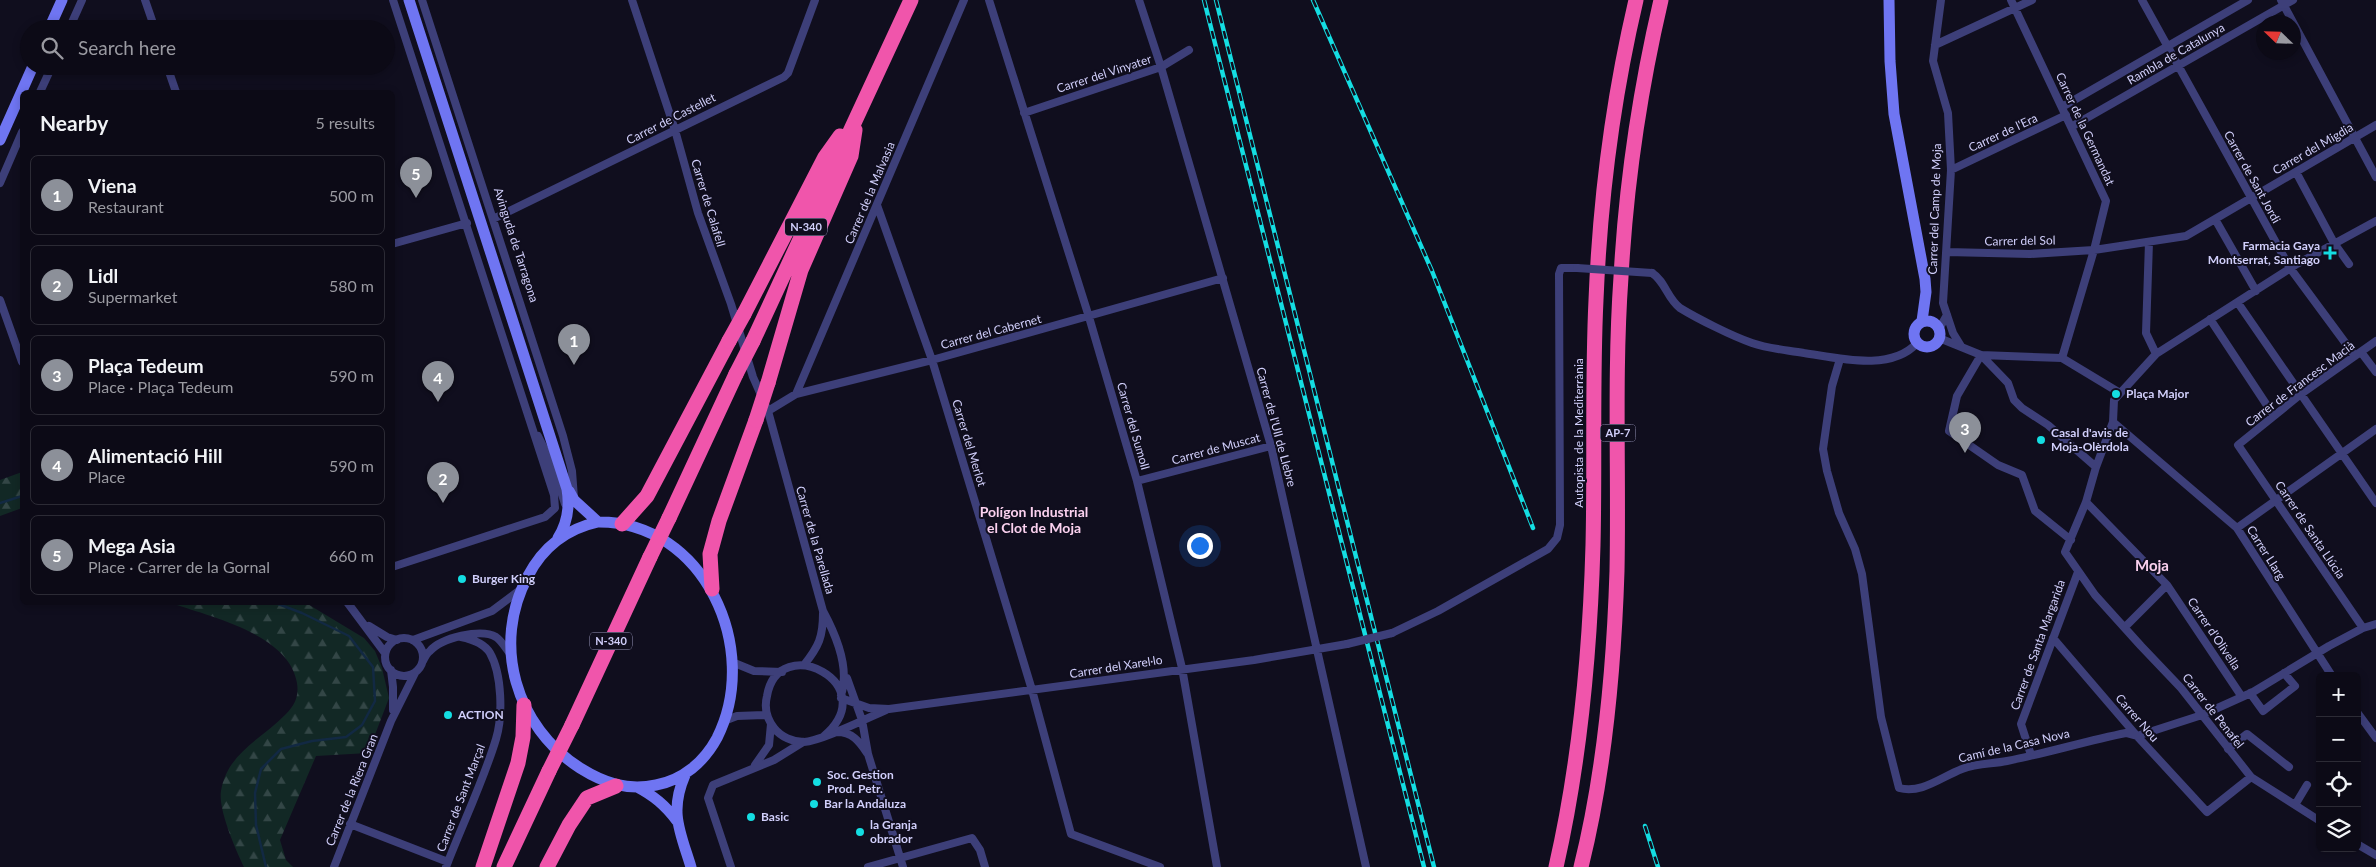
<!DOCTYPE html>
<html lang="en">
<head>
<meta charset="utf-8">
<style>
  body { margin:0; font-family:Lato,sans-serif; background:#1a1823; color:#f1f3f6 }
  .controls { position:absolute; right:15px; bottom:15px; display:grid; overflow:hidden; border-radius:8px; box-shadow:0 2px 8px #0003 }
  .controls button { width:45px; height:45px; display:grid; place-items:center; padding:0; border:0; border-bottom:1px solid #2c2b35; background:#0c0a16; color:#f1f3f6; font:25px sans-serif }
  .compass { position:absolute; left:2256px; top:15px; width:45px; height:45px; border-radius:50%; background:#0c0a16; box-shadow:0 2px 8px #0003; rotate:293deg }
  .you { position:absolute; left:1199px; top:545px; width:18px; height:18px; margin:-12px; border:4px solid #fff; border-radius:50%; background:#1a73e8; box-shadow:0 0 0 8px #1a73e833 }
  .badge { display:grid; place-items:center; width:32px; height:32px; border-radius:50%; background:#8c9099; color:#fff; font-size:16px; font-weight:700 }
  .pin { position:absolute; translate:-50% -41px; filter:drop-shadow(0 1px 2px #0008) }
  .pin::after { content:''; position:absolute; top:26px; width:18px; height:15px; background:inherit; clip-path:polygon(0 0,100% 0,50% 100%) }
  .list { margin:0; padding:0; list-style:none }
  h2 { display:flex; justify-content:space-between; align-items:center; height:65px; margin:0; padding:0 20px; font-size:21px }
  h2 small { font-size:16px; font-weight:400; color:#9a9aa1 }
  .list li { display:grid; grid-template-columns:32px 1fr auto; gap:15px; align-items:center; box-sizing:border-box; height:80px; margin:0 10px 10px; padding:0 10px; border:1px solid #2c2b35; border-radius:8px }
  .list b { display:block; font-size:19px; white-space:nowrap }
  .list p { margin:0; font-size:16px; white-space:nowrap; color:#9a9aa1 }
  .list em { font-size:16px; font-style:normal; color:#9a9aa1 }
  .icon { flex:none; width:28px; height:28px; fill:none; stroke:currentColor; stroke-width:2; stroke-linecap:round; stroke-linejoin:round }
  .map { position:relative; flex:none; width:2376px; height:867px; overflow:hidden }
  .search { position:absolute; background:#0c0a16; box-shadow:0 2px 8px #0003; left:20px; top:20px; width:375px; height:55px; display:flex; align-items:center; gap:12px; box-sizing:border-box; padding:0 18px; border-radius:28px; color:#9a9aa1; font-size:19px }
  .panel { position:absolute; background:#0c0a16; box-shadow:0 2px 8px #0003; left:20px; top:90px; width:375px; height:515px; border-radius:8px }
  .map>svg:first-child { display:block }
  .forest { fill:url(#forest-firs) }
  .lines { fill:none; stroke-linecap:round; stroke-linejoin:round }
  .stream { stroke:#122943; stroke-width:2.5 }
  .street { stroke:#3d3f79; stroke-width:8 }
  .secondary { stroke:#6f75f2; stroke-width:11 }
  .highway { stroke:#f055ab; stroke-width:15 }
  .rail-casing { stroke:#14dde2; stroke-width:4.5 }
  .rail { stroke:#100e1e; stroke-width:2.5; stroke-dasharray:8; stroke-linecap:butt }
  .street-bridge { stroke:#3d3f79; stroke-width:8 }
  .highway-bridge { stroke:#f055ab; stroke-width:15 }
  .poi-dot { fill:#14dde2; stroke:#100e1e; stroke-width:2 }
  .labels { text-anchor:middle; stroke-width:4; stroke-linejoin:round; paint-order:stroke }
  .shield { fill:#100e1e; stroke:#9795b9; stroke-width:1 }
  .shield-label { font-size:11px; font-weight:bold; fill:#d1cffb }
  .street-label { font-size:12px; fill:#d1cffb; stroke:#100e1e }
  .poi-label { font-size:12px; font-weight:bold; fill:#d1cffb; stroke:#100e1e; text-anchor:start }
  .neighbourhood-label { font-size:14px; font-weight:bold; fill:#fbd1ef; stroke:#100e1e }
  .quarter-label { font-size:15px; font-weight:bold; fill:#fbd1ef; stroke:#100e1e }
</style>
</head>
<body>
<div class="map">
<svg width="2376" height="867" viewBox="0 0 2376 867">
  <defs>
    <pattern id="forest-firs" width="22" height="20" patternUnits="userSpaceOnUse" patternTransform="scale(1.25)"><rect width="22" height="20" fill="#122825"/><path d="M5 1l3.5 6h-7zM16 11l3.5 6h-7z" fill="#334646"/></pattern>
  </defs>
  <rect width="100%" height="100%" fill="#100e1e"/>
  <path class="forest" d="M22,472V508L0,516V480Z
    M171,603H306L364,638L375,651L382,668L389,698L368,753L316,756L280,840L286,860L293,867H244C236,850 218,810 221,791C227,753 262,739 286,714C295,705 299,696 297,683C289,634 211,617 171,603Z"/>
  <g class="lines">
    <path class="stream" d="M0,503L22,496
      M266,867L256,825L255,793L261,769L281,749L312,741L346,737L362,725L375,701L373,667L349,636L302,613L273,602"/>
    <path class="street" d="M145,0L155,29
      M422,0L563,436L572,471L574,498
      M632,0L675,130L698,213L731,304L753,377L768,411L823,611C836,635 850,669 841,695
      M989,0L1089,317L1137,481L1182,668L1217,867
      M1139,0L1161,67L1271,446L1366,867
      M1941,0L1933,61L1948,113L1951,170L1943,303L1953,333L1961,346
      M2011,0L2106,201L2094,250L2062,358
      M2142,0L2290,268L2355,356
      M2281,0L2376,177
      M69,29L82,0
      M1935,45L2032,0
      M167,66L176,92
      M40,92L52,66
      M2062,107L2248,0
      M1024,113L1161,67L1189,50
      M2071,127L2293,0
      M1951,170L2066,115
      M2296,172L2334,243L2349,264
      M0,183L22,132
      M877,205L932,360L1032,690L1071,834L1160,867
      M493,219L784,77L788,73L815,0
      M2215,219L2256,291
      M2149,242L2146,333L2156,354
      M392,244L467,223
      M1947,252L2030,254L2094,250L2186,236L2376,125
      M1652,273C1665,281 1667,298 1680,308C1698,319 1732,336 1752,343C1769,349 1787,350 1804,353C1838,358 1891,372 1917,343
      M0,300L22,362
      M2238,303L2376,503
      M2210,319L2274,416
      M1939,329L1947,315
      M1939,338L1981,355L2062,358L2120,393
      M2361,352L2376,372
      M1981,355L1957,396L1949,431L1998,465L2022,475L2035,511L2071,540
      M1981,355L2008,383L2014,400L2022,408L2048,425L2096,467
      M1840,359L1832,386L1823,449L1827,471L1839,513L1855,549L1862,574L1881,717L1899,788C1922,794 1941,777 1962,769C1977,763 1992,764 2007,761C2047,753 2086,741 2126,733L2137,736L2202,715L2253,692L2329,646L2363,628L2376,624
      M796,394L964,0
      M768,411L796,394L932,360L1223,278
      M2113,422L2237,528L2332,676
      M538,436L553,466L565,504
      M1137,481L1271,446
      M2086,502L2167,585L2242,697
      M2237,528L2376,429
      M392,567L545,517L555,508L554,495L393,0
      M347,602L385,653
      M369,626L387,637L397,640
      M2125,627L2167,585
      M2363,628L2238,445L2301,394L2376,341
      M1392,633L1438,611L1548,549L1557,538L1560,525L1559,274L1561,268H1577
      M385 657a19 19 0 1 1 38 0a19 19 0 1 1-38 0Z
      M2053,638L2137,736L2207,812L2251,777
      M413,640L492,611L520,590
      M423,661C425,657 427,653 430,651C441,638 481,628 496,637C502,641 506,649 511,655
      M732,662L754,671L782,672
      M804,665C819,646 823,637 823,613
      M391,670L393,687V710
      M847,678L862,720L868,754L903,867
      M2250,693L2263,711L2295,686L2284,673
      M841,698L869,708L889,709L1254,660L1347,644
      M2357,712L2376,738
      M724,721L737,716L767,715
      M837,732C852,732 859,741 867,753
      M824,736C885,684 778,630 767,696C764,708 767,719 774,728C781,737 793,742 804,742C822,741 867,718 886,710
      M2228,749L2247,734L2289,767
      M2031,755L2021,724L2078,572
      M755,765L769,745L771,724
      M2295,805L2307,785
      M2320,821L2251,777L2181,688L2141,646L2095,595L2065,552L2086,502L2096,467L2113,422L2114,400L2156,354L2297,264L2376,221
      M350,824L448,862
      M2357,844L2376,855
      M334,867L391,721L415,673
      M446,867C462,825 483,782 496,739C503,716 502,674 490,653C484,643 471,639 461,637
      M731,867L708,798L713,785L774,760L803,742
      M868,867L972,838L980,850L985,867"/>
    <path class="secondary" d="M409,0L567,489C570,507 568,522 558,538
      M1889,0L1890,61L1894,114L1925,279L1926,292L1922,321
      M49,29L62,0
      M0,140L33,66
      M1914 334a13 13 0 1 1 26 0a13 13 0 1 1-26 0Z
      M569,491L574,500L598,522
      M598,522C704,521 762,649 717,738C704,762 683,780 656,785C627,791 604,783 580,768C516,727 491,644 528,576C543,547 566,529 598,522Z
      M685,775C669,812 680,831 691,867
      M637,787C654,796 665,805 677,821"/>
    <path class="highway" d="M744,314L825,157L840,136
      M753,341L911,0
      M768,383L801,270L851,156L855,130
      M669,518L736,374
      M622,524L647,496L729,341
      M712,589L710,554L719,521L756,420
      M572,725L650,557
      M483,867L518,763L523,737L524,705
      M504,867L549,771
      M547,867L569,825L587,798L616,786
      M1556,867C1580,762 1590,653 1593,545C1595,463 1592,381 1596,300C1600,199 1613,98 1636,0
      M1581,867C1604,775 1614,666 1617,571C1619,474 1614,375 1621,277C1626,185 1640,90 1661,0"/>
    <defs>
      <path id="rail" d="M1204,0L1424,867
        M1216,0L1434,867
        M1313,0L1432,271L1533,528
        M1645,826L1658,867"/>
    </defs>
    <use href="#rail" class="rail-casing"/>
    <use href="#rail" class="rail"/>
    <path class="street-bridge" d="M1577,268L1652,273
      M1347,644L1392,633"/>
    <path class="highway-bridge" d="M729,341L744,314
      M736,374L753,341
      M756,420L768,383
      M650,557L669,518
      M549,771L572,725"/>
  </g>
  <g class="poi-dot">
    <path d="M2327.5 245.5h5v5h5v5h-5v5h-5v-5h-5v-5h5z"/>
    <circle cx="2116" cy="394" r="5"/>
    <circle cx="2041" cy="440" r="5"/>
    <circle cx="462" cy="579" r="5"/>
    <circle cx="448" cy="715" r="5"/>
    <circle cx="817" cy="782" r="5"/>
    <circle cx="814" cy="804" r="5"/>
    <circle cx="751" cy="817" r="5"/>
    <circle cx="860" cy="832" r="5"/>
  </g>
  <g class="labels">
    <g class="shield">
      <rect x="785" y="218.5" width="42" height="17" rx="4"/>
      <rect x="1600.5" y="424.5" width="35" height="17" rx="4"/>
      <rect x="590" y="632.5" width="42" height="17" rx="4"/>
    </g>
    <g class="shield-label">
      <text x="806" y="231">N-340</text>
      <text x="1618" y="437">AP-7</text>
      <text x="611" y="645">N-340</text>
    </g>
    <g class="street-label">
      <text transform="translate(2176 54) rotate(-30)" y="4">Rambla de Catalunya</text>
      <text transform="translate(1104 74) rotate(-18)" y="4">Carrer del Vinyater</text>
      <text transform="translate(671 119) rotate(-27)" y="4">Carrer de Castellet</text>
      <text transform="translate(2085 129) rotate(65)" y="4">Carrer de la Germandat</text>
      <text transform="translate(2003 133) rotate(-25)" y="4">Carrer de l'Era</text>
      <text transform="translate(2313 149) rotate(-30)" y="4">Carrer del Migdia</text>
      <text transform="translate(2252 177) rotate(61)" y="4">Carrer de Sant Jordi</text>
      <text transform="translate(870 193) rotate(-67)" y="4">Carrer de la Malvasia</text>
      <text transform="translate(708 203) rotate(73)" y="4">Carrer de Calafell</text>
      <text transform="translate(1935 209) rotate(-88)" y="4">Carrer del Camp de Moja</text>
      <text transform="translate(2020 241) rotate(-1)" y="4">Carrer del Sol</text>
      <text transform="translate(516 245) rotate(72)" y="4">Avinguda de Tarragona</text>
      <text transform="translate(991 332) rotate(-15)" y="4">Carrer del Cabernet</text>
      <text transform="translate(2300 384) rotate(-37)" y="4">Carrer de Francesc Macià</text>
      <text transform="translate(1133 426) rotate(74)" y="4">Carrer del Sumoll</text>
      <text transform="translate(1276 427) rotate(75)" y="4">Carrer de l'Ull de Llebre</text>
      <text transform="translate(1579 433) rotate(-90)" y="4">Autopista de la Mediterrània</text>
      <text transform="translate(969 443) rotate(73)" y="4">Carrer del Merlot</text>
      <text transform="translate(1216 449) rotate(-15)" y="4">Carrer de Muscat</text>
      <text transform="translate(2310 530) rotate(56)" y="4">Carrer de Santa Llúcia</text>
      <text transform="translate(815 540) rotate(74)" y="4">Carrer de la Parellada</text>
      <text transform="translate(2266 553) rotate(58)" y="4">Carrer Llarg</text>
      <text transform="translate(2214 634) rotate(56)" y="4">Carrer d'Olivella</text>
      <text transform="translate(2038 645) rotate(-70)" y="4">Carrer de Santa Margarida</text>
      <text transform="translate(1116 667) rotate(-9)" y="4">Carrer del Xarel·lo</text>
      <text transform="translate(2213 711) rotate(52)" y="4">Carrer de Penafel</text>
      <text transform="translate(2137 718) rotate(49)" y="4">Carrer Nou</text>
      <text transform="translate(2014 746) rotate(-13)" y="4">Camí de la Casa Nova</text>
      <text transform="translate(352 790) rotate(-68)" y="4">Carrer de la Riera Gran</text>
      <text transform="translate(461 798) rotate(-69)" y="4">Carrer de Sant Marçal</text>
    </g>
    <g class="poi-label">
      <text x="2320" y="250" text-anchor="end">Farmàcia Gaya<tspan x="2320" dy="14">Montserrat, Santiago</tspan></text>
      <text x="2126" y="398">Plaça Major</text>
      <text x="2051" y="437">Casal d'avis de<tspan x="2051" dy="14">Moja-Olèrdola</tspan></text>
      <text x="472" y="583">Burger King</text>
      <text x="458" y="719">ACTION</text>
      <text x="827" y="779">Soc. Gestion<tspan x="827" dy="14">Prod. Petr.</tspan></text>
      <text x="824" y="808">Bar la Andaluza</text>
      <text x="761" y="821">Basic</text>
      <text x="870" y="829">la Granja<tspan x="870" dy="14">obrador</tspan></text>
    </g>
    <g class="neighbourhood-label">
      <text x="1034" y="517">Polígon Industrial<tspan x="1034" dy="16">el Clot de Moja</tspan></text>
    </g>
    <g class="quarter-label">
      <text x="2152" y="571">Moja</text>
    </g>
  </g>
</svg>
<div class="controls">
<button>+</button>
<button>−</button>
<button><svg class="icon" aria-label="locate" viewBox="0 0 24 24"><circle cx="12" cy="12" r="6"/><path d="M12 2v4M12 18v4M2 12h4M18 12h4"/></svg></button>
<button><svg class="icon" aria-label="layers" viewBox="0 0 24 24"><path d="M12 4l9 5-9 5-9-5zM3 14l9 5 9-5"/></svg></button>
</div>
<svg class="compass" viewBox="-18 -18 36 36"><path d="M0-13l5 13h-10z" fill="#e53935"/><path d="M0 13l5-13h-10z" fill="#9a9aa1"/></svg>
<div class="you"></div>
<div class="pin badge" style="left:574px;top:365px">1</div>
<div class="pin badge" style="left:443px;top:503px">2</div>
<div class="pin badge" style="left:1965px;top:453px">3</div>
<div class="pin badge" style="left:438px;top:402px">4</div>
<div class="pin badge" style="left:416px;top:198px">5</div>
<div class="search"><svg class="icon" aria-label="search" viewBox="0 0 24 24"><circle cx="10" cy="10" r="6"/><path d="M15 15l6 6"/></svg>Search here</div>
<section class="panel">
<h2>Nearby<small>5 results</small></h2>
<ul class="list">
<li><span class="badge">1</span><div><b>Viena</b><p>Restaurant</p></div><em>500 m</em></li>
<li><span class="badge">2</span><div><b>Lidl</b><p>Supermarket</p></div><em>580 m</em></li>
<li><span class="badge">3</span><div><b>Plaça Tedeum</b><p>Place · Plaça Tedeum</p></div><em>590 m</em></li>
<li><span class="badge">4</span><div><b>Alimentació Hill</b><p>Place</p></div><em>590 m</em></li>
<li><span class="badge">5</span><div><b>Mega Asia</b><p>Place · Carrer de la Gornal</p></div><em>660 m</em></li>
</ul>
</section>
</div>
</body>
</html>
